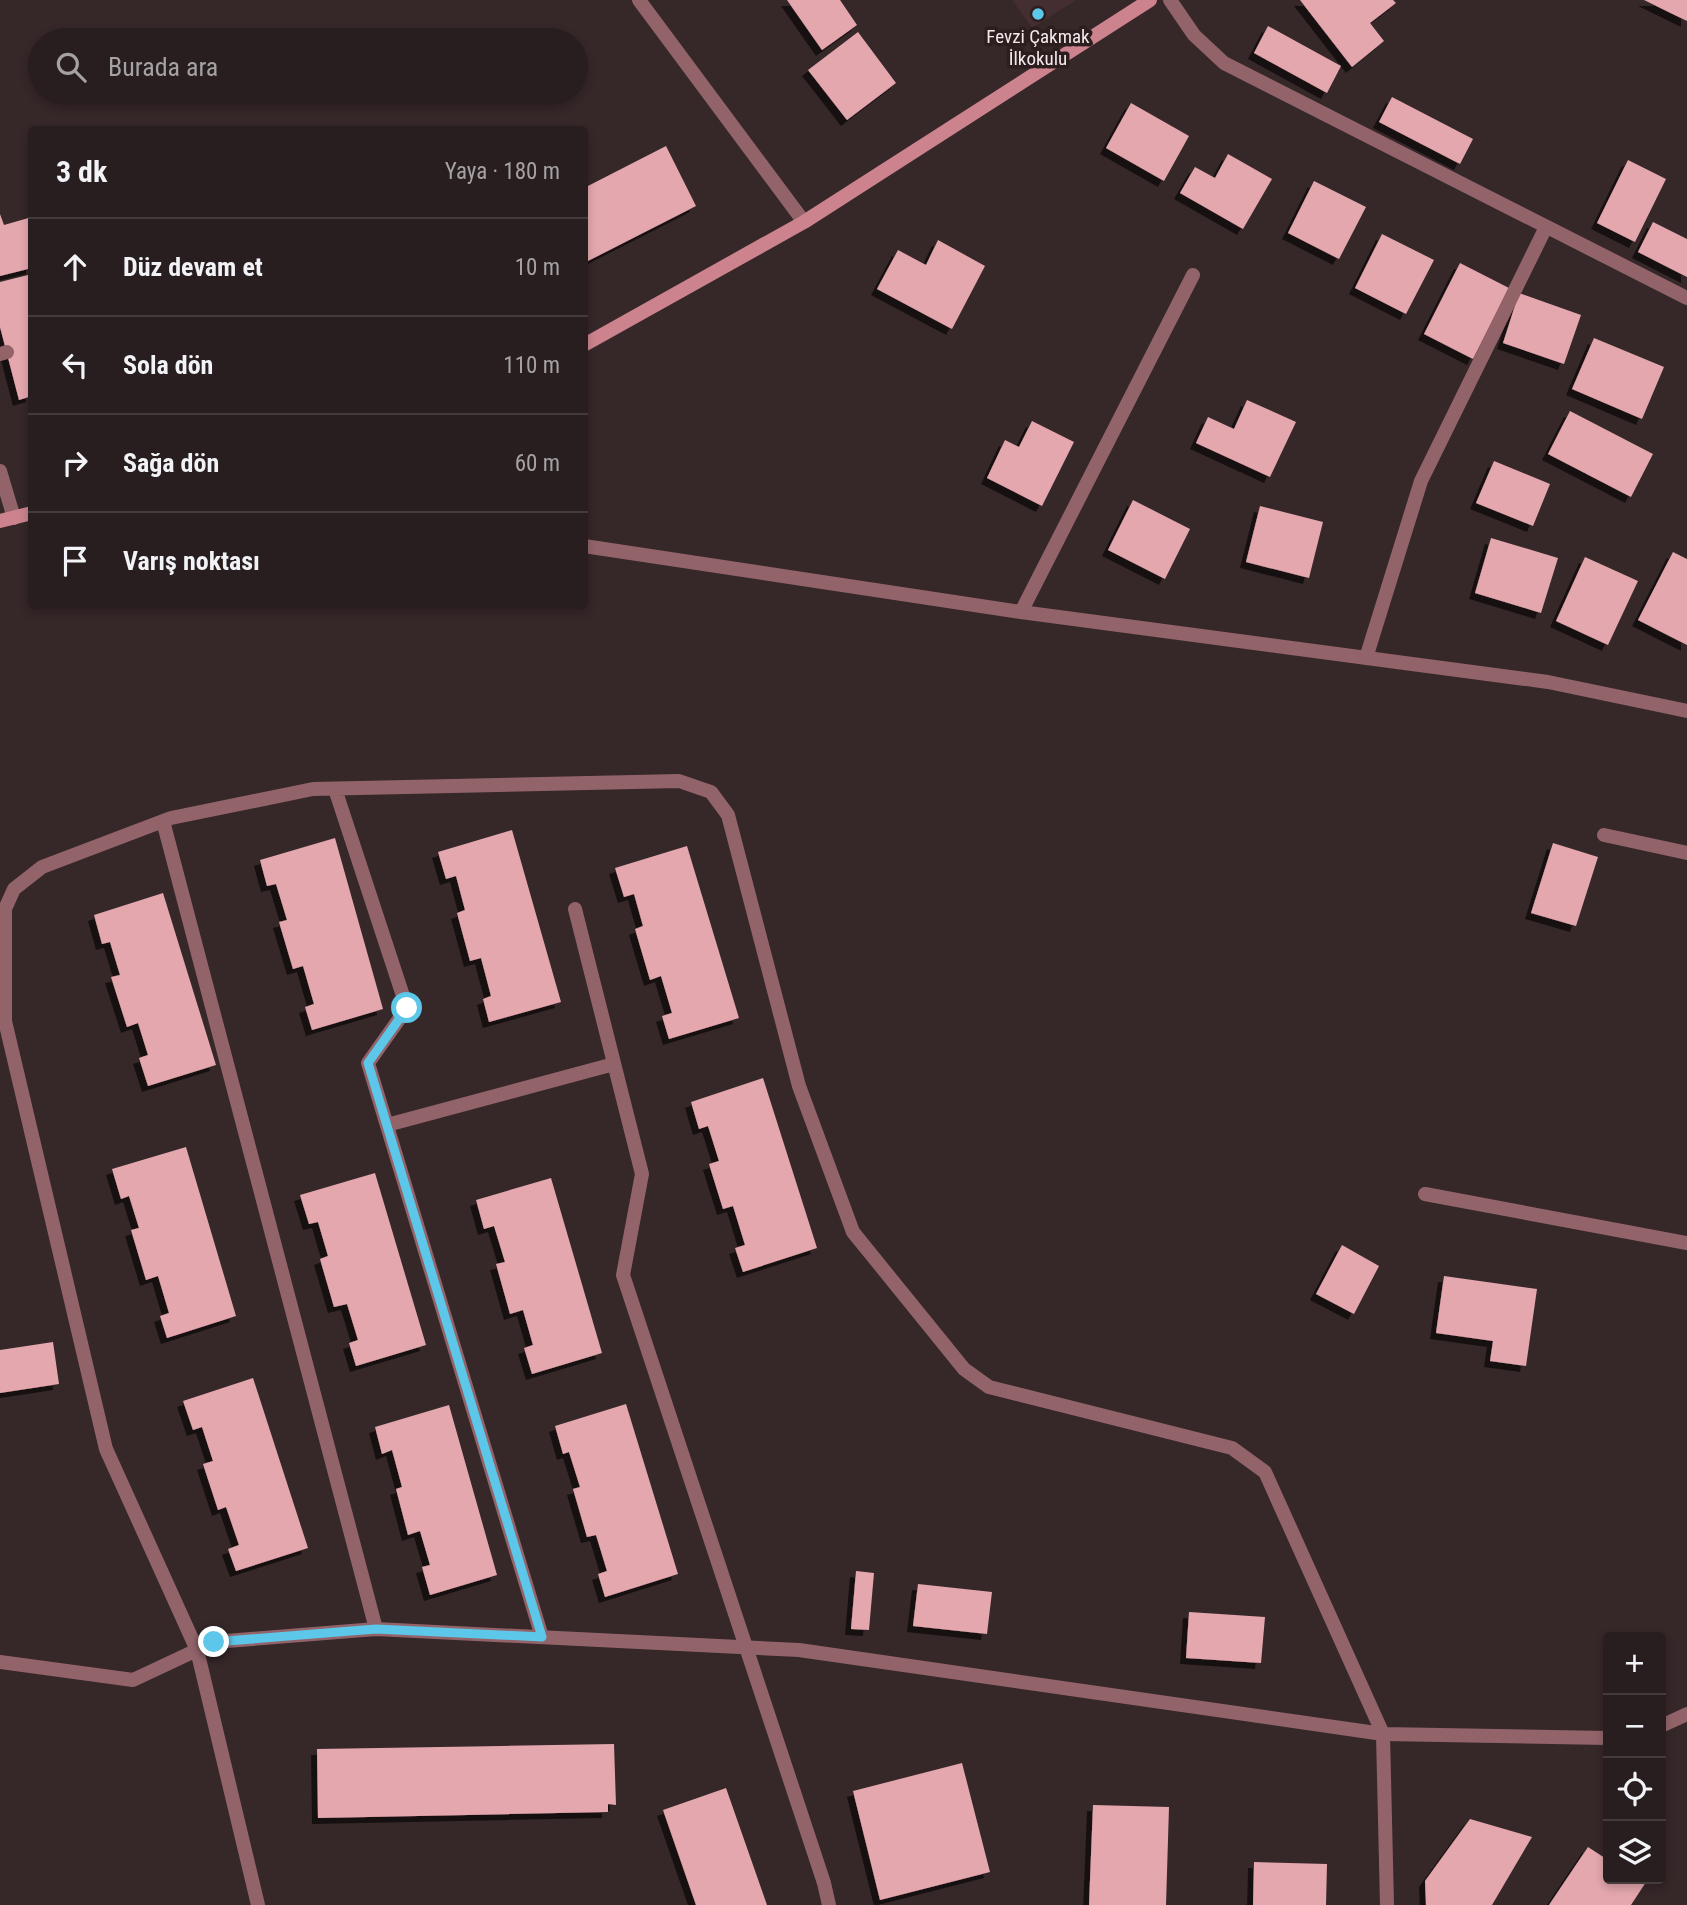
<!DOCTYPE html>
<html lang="tr">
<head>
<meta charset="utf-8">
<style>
  body { margin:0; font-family:"Roboto Condensed",sans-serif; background:#302628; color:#f1f3f6 }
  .controls { position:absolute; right:21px; bottom:21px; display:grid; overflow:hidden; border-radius:7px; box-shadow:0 4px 10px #0003 }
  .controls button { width:63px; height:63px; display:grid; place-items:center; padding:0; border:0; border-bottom:2px solid #443b3d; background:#281d1f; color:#f1f3f6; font:35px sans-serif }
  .stop { position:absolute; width:21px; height:21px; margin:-16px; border:5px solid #5cc7e8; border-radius:50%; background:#fff }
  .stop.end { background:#5cc7e8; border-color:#fff; box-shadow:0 2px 7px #0008 }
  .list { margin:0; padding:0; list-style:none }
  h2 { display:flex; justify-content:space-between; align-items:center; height:91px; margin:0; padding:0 28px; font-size:30px }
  h2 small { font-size:23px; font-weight:400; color:#a5a2a4 }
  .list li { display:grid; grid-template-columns:46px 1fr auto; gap:21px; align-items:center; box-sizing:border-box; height:98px; padding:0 28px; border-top:2px solid #443b3d }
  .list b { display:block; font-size:26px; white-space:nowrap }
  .list em { font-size:23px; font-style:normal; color:#a5a2a4 }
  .icon { flex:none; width:38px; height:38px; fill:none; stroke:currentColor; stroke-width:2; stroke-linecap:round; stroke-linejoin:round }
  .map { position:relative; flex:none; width:1687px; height:1905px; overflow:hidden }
  .search { position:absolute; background:#281d1f; box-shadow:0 4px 10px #0003; left:28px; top:28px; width:560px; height:77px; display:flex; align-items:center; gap:18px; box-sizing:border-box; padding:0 24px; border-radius:38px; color:#a5a2a4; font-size:26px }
  .panel { position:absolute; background:#281d1f; box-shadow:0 4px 10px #0003; left:28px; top:126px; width:560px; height:483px; border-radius:7px }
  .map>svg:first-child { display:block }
  .built { fill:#442e31 }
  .building { fill:#e4a7ae; filter:url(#shadow) }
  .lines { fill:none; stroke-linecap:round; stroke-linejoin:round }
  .service { stroke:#92646a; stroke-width:14 }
  .minor { stroke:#92646a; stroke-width:14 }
  .tertiary { stroke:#92646a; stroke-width:14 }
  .secondary { stroke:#cc838d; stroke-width:14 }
  .route { stroke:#5cc7e8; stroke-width:9 }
  .poi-dot { fill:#5cc7e8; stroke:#2c1e1f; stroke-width:2.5 }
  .labels { text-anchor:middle; stroke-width:7; stroke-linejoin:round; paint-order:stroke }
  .poi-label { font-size:19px; fill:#f3e9ea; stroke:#2c1e1f }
</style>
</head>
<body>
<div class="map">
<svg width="1687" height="1905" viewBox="0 0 1687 1905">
  <defs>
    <filter id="shadow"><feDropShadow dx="-6" dy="6" stdDeviation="0" flood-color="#0009"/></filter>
  </defs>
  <rect width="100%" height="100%" fill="#362729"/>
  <path class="built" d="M1012,0H1076L1032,28Z"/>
  <path class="building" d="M787,0H840L857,25L822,50Z
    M1300,0H1393L1396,3L1370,23L1384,41L1352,67Z
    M1644,0H1687V21Z
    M1268,26L1341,66L1327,93L1254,53Z
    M858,32L896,83L847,120L808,70Z
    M1392,97L1473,139L1460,164L1379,122Z
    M1131,103L1189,136L1164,181L1106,148Z
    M666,146L696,206L584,263V188Z
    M1228,154L1272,179L1243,229L1180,193L1195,167L1215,178Z
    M1628,160L1666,179L1635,242L1597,223Z
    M1314,181L1366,207L1339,259L1288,233Z
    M0,214L4,225L32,217V268L0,276Z
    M1653,222L1687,239V277L1638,252Z
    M1382,234L1434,260L1406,314L1355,288Z
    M938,240L985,266L952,329L877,289L898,250L926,265Z
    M1460,263L1509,288L1473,359L1424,334Z
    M32,274V396L19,400L0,327V282Z
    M1519,293L1581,315L1564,364L1503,343Z
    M1594,338L1664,367L1642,419L1572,389Z
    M1247,400L1296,422L1270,477L1196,443L1208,417L1234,429Z
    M1570,411L1653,454L1631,497L1548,454Z
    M1032,421L1074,442L1042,506L987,478L1005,440L1019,447Z
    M1494,461L1550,484L1533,526L1476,503Z
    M1133,500L1190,529L1165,579L1108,550Z
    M1260,506L1323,522L1309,578L1246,562Z
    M1491,538L1558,558L1541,613L1475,593Z
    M1673,552L1687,559V645L1638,620Z
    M1585,557L1638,581L1608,645L1556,621Z
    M512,830L561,1002L489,1022L483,999L491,996L481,958L470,961L457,913L465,910L456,876L446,879L438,852Z
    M335,838L383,1009L312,1030L305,1007L314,1004L303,966L293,969L279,922L287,920L276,884L267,886L260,860Z
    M1553,843L1598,857L1576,926L1531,913Z
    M687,846L739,1018L669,1039L662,1016L672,1013L661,976L650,980L635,929L643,926L634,894L624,897L615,868Z
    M163,893L216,1065L148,1086L139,1058L148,1055L138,1023L127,1027L111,977L120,975L110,942L102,944L94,915Z
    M763,1078L817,1248L743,1272L735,1248L745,1245L733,1206L723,1209L709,1164L719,1161L708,1126L699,1129L691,1102Z
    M186,1147L236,1316L167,1338L160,1316L169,1313L158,1276L146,1280L131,1230L139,1228L129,1196L121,1199L112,1169Z
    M375,1173L426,1345L356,1366L349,1343L358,1340L347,1304L334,1307L320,1259L328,1256L318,1222L309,1224L300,1195Z
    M551,1178L602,1353L532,1374L524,1348L533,1345L523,1310L510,1314L496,1264L505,1262L494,1226L484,1229L476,1200Z
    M1342,1245L1379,1266L1354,1314L1316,1294Z
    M1444,1276L1537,1289L1526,1366L1490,1361L1493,1341L1436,1333Z
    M53,1342L59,1384L0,1393V1350Z
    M253,1378L308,1548L236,1571L228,1549L239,1545L226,1507L218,1510L203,1464L213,1461L202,1427L193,1430L183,1401Z
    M626,1404L678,1574L605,1597L598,1574L607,1571L596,1535L587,1537L573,1489L580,1487L569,1452L563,1454L555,1426Z
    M449,1405L497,1575L430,1595L422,1567L430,1565L420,1531L408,1535L396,1489L402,1487L392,1450L382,1454L375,1427Z
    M856,1571L874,1573L869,1630L851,1629Z
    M918,1584L992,1592L987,1634L913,1626Z
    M1189,1612L1265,1617L1261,1663L1186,1658Z
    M614,1744L616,1805L608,1804V1812L318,1818L317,1749Z
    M962,1763L990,1872L880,1900L853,1791Z
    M726,1788L767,1905H696L663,1810Z
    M1093,1805L1169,1807L1166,1905H1089Z
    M1470,1819L1532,1837L1492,1905H1426L1425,1881Z
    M1588,1847L1608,1860V1879H1648L1631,1905H1549Z
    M1254,1862L1327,1864L1326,1905H1253Z"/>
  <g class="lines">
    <path class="service" d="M0,354L7,352
      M0,471L14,518
      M1021,612L1193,275
      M1604,835L1687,853
      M1425,1194L1687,1243"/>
    <path class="minor" d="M639,0L804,222
      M1170,0L1194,35L1224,63L1687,298
      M584,546L1021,612L1548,682L1687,711
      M1366,658L1421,481L1546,227
      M335,789L407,1008L368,1063L542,1637
      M163,821L376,1629
      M575,909L642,1174L623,1275L824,1883L829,1905
      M387,1125L614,1064
      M258,1905L197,1650L106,1449L5,1021V909L14,889L42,867L171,818L313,789L679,781L711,792L728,815L799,1086L853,1232L964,1369L989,1387L1232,1448L1265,1472L1383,1734L1387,1905"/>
    <path class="tertiary" d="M0,1662L133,1680L214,1642L376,1629L799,1650L1383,1734L1608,1738
      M1661,1726L1687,1714"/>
    <path class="secondary" d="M584,345L804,222L1150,0
      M0,521L32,513"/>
  </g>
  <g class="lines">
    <path class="route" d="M214,1642L376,1629L542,1637L368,1063L407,1008"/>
  </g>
  <circle class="poi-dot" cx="1038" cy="14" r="7"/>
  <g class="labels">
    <g class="poi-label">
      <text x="1038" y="43">Fevzi Çakmak<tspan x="1038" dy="22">İlkokulu</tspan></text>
    </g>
  </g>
</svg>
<div class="controls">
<button>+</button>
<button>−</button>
<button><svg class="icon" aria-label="locate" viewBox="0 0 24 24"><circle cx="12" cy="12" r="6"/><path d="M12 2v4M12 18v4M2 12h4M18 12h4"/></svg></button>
<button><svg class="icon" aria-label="layers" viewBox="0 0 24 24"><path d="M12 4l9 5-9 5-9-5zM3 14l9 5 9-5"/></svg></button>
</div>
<div class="stop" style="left:407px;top:1008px"></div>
<div class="stop end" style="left:214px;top:1642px"></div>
<div class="search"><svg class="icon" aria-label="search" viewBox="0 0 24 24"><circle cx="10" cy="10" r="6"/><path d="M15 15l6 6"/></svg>Burada ara</div>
<section class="panel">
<h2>3 dk<small>Yaya · 180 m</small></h2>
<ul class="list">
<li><svg class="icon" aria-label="ahead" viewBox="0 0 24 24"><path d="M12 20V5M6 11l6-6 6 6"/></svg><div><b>Düz devam et</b></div><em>10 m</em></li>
<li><svg class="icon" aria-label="left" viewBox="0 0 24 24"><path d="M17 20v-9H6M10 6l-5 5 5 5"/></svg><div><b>Sola dön</b></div><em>110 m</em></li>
<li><svg class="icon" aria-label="right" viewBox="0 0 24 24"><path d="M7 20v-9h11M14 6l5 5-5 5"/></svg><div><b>Sağa dön</b></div><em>60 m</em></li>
<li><svg class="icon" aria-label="arrive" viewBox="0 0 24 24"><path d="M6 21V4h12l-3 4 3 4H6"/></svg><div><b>Varış noktası</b></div></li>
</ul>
</section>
</div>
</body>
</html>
